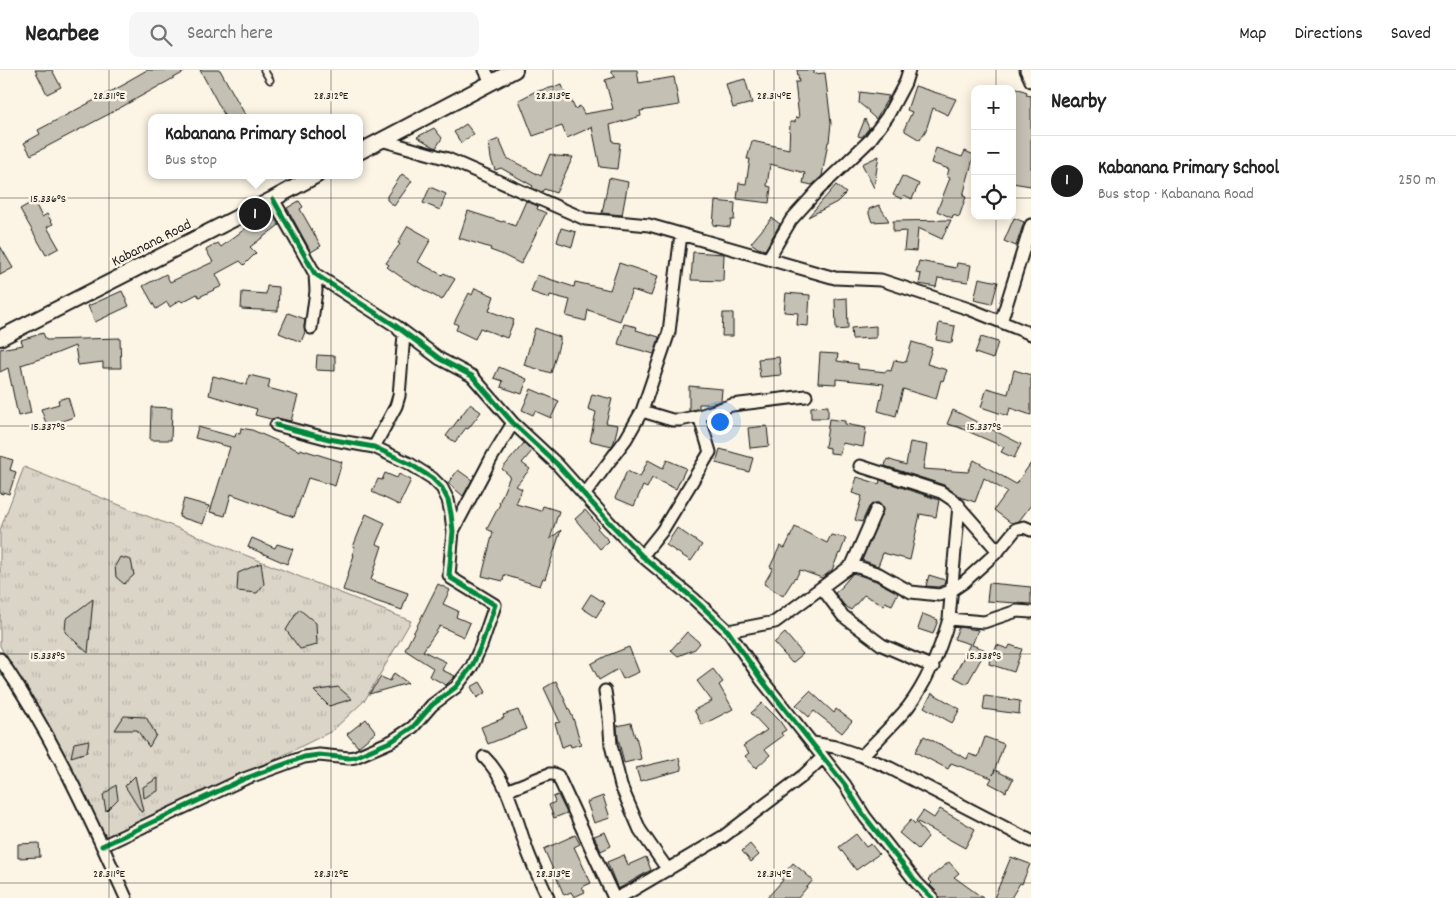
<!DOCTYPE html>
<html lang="en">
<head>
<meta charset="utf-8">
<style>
  body { margin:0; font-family:Dekko,sans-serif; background:#f6f6f6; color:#222 }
  .controls { position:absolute; right:15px; top:15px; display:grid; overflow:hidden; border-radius:10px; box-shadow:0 2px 12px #0003 }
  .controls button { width:45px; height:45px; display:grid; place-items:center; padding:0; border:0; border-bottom:1px solid #e0e0e0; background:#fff; color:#222; font:25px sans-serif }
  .you { position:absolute; left:719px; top:351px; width:18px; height:18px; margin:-12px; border:4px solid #fff; border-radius:50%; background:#1a73e8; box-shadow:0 0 0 8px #1a73e833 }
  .badge { display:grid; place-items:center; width:32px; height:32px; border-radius:50%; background:#1c1c1c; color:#fff; font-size:16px; font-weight:700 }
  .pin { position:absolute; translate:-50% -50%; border:2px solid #fff; box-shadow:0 1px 5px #0006 }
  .popup { position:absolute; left:148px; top:44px; width:215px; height:65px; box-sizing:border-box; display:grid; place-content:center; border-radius:10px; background:#fff; filter:drop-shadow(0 1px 4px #0005); font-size:16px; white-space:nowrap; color:#767676 }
  .popup b { font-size:19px; color:#222 }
  .popup::after { content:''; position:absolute; left:50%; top:100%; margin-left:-10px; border:10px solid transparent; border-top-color:#fff }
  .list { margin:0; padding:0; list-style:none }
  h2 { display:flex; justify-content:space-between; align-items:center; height:65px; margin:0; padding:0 20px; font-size:21px }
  h2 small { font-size:16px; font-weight:400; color:#767676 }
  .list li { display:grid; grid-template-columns:32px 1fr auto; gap:15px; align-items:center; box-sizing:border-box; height:90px; padding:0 20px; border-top:1px solid #e0e0e0 }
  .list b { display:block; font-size:19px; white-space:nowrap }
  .list p { margin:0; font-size:16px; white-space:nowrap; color:#767676 }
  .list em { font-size:16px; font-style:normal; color:#767676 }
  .icon { flex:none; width:28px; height:28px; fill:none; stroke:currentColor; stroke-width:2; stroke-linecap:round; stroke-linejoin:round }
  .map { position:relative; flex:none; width:1031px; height:828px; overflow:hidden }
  header { display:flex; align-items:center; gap:30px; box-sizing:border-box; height:70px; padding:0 25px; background:#fff; border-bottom:1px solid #e0e0e0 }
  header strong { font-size:24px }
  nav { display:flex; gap:28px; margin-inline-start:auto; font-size:18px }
  .search { width:350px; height:45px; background:#f6f6f6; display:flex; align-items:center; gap:12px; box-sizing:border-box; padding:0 18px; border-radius:10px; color:#767676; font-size:19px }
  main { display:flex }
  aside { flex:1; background:#fff }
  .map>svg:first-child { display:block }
  .park { fill:url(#park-tufts); stroke:#7c7872 }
  .building { fill:#c4c0b3; stroke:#1c1c1c }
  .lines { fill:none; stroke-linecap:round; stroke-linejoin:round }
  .service-casing { stroke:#1c1c1c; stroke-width:9 }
  .minor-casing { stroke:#1c1c1c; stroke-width:15 }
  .tertiary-casing { stroke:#1c1c1c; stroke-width:18 }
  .service { stroke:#fcf5e5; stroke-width:5.5 }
  .minor { stroke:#fcf5e5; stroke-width:11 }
  .tertiary { stroke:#fcf5e5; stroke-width:14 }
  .cycleway-casing { stroke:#fcf5e5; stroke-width:8 }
  .cycleway { stroke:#00873e; stroke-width:5 }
  .ticks { fill:none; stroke:#1c1c1c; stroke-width:1; stroke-opacity:0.45 }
  .labels { text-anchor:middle; stroke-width:5; stroke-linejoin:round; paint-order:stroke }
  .street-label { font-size:15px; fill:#1c1c1c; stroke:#fcf5e5 }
  .ticks-label { font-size:12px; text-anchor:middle; fill:#1c1c1c; stroke:#fcf5e5; stroke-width:5; stroke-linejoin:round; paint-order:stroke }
</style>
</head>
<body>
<header>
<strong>Nearbee</strong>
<div class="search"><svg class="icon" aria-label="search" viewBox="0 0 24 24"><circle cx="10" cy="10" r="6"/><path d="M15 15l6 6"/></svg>Search here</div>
<nav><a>Map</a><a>Directions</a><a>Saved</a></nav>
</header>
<main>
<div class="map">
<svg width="1031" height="828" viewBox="0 0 1031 828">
  <defs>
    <pattern id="park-tufts" width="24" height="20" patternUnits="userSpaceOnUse" patternTransform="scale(1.25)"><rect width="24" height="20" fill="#dbd5c8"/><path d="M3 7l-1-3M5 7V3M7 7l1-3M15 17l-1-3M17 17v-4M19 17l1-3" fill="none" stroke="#bbb6ab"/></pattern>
  </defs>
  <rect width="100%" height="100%" fill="#fcf5e5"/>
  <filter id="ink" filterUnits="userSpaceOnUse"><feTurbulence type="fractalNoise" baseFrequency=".02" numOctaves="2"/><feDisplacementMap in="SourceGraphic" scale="10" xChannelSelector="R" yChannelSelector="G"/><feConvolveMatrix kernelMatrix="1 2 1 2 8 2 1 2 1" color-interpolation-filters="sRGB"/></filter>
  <g filter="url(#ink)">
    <path class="park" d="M24,397L411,551L365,630L332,661L109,772L0,576V460Z"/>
    <path class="building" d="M35,0H52L61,17L47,24Z
      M147,0H188L109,44L31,85L24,73L40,64L38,60L127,13L126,12Z
      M200,0H220L247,48H226Z
      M611,0H637L639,13L674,7L679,35L640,41L641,46L610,55L613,72L620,73L617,99L600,97L592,57L567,68L562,56L533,66L519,30L534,22L562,15L568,32L571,30L575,39L580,36L584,44L613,39L605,10L615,7Z
      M797,0H814V4L825,3L831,53L829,72H828L822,106L812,115L803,113L805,103L770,94L767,116L771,117L769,133L737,129L739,113L746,114L750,89H747L752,71L789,79L790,52H795L796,47L799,48L795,12H799Z
      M745,9L752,33L733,38L726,14Z
      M915,16L956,29L948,45L933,38L926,60L920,70L905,61V57L912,42L907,40Z
      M1014,17L1027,22L1026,25L1031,26V116L1012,113V24Z
      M860,22L889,26L876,49L868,42L869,41L859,33Z
      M865,49L869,58L862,67L858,66Z
      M466,54L474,64L461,73L454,62Z
      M434,58L442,68L436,78L417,67Z
      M499,69L507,88L541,106L550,84L556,86L573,87L556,123L544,119L542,122L532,118L533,116L501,98L495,100L491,89L489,73Z
      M936,78L962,87L965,81L974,85L963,126L966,127L959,147L953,145L952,148L937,141L950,108L947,107L949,99L931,93Z
      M879,86L877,97L874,118L862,94Z
      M402,104L412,111L394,136L387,130V126Z
      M902,106L919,114L912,129L904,125L902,129L893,125Z
      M609,108L628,112L622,145L602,143Z
      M836,115L846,123L837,132L808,147Z
      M430,117L446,124L440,140L423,133Z
      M34,131L42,147L47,144L53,154L47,157L59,178L46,185L20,139Z
      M299,131L303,137L300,139L321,176L311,182L287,138Z
      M526,131L538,136L537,139L546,143L521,194L501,184L490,180L491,178L459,168L468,141L502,152L503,151L515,156Z
      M715,131L735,133L734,150H731L730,157L713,155Z
      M879,135L889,151L872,152L869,144V139Z
      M270,140L279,155L250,177L256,183L244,195L240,191L216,204L222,216L199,227L197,224L182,232L180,230L170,237L167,232L156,239L143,216L166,204L170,212L213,192L206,180L218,173L221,177Z
      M772,148L780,154L765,180L758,178L751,173Z
      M1014,148L1024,152L1016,176L1004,171Z
      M951,150L942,169L918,158L916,181L904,180L906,161L893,162V151Z
      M408,156L431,169L418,192L442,205L444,203L455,209L442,230L404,209L387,197L389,195L386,193L400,174L398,173Z
      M561,158L576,162L572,177L557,172Z
      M0,176L13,198L0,205Z
      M693,182L724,184L723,211L691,210Z
      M919,191L956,198L957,193L971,195L968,212L938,208L936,217L919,214L921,204L916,203Z
      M619,193L658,206L651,226L632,220L620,251L588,240L586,251L566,246L570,230L550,225L549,228L531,222L537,205L574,217L575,212L610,220Z
      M979,208L998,212L992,234L974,230Z
      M267,216L279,217L278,241L241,239L242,222L266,224Z
      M475,218L494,226L489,241L514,250L507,268L480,258L475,269L456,260L458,255L454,253L469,223L472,225Z
      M122,221L129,236L95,252L88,236Z
      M786,223L810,225L808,256L797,255L798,243L784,242Z
      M847,228L848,259L836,260L835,229Z
      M288,243L305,249L304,257L305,262L301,272L279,263Z
      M723,243H733V266H722Z
      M939,253L955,256L952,273L936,270Z
      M624,254L637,257L636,260L659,267L654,284L618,274Z
      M876,256V268L852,269L851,258Z
      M535,258L560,267V271L551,303L524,295Z
      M43,263L46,270L120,268L121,298H103V292L78,295L75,276L55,284L21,295L31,343L18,346L8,298L0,302V279L23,275L21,270Z
      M981,267L998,272L993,289L975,283Z
      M912,272L932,278L927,294L947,300L943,311L941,310L936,329L903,319L896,346L878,341L884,314L836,309V314L818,313L820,283L838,284L837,291L858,294V299L886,302V300L891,301L894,290L906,292Z
      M317,285L335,286V301L316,300Z
      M779,287L781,305L760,307L758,289Z
      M499,297L527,309L522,324L501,317L503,311L494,308Z
      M1014,300L1031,305V345L1010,338L1008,346L981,337L987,318L1008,324Z
      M249,305L270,310L268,318L298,326L291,351L277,348L271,349L255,345L257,339L209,325L213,306L247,315Z
      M689,316L722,319L721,331L710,334H699V338L689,341Z
      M531,319L559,331L551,348L535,341L533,345L522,340Z
      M592,324L612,329L606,353L618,355L614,372L612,376L590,371L596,342L588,339Z
      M68,327L74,347L47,356L41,339L59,334L58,330Z
      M470,334L481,342L468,359L466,358L455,372L446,366Z
      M828,336V348H811V337Z
      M151,337L172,338L171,370H150Z
      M953,340L1021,374L1014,388L1001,382L1004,377L958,357L947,354Z
      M829,349L845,351V354L866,358L863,377L842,373L840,384L830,383V378L825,377Z
      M767,356L769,376L750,378L748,358Z
      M198,357L235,367L236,363L240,364L241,358L252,360L300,381V379L342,392L335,416L308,408L294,447L231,424L225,446L210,442L230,377L195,368Z
      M910,372L927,375L923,399L968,402L974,390L1016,414L1031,393V435L1019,451L1011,453L994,440L1007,422L984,408L975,432L960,427L944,415L885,396L887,389L906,395Z
      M524,373L532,381L522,393L530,399L516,416L522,419L516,434L541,441L543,436L559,441L550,469L561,460L545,509L543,508L540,516L504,505L503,511L482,506L493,462L487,459L500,434L499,433L510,406L502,399Z
      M720,379L753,388L749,402L716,393Z
      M0,386L13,390L10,400L16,402L9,424L3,422V424L0,423Z
      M648,390L663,398L667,390L686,398L676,419L652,408L647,418L643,416L634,436L615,428L627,401L640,407Z
      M458,400L472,410L463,426L448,413Z
      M385,403L397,408L399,404L411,410L399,435L372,422L378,409L382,410Z
      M857,407L879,414L880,410L939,430L936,447L920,444L910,490L883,483L878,496L862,490L883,440L879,433H875L869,437L862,452L855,450L862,426L852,423Z
      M184,429L209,436L203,454L179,447Z
      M585,440L599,456L597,458L609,471L600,479L575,449Z
      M366,444L385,453L376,474L382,476L371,510L408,523L402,540L343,520L354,485H352L355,477H353Z
      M795,457L827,473L831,465L846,468L840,484L839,483L832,500L822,508L800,500L796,508L795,507L783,526L764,514L773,498L770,497L780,476L785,478Z
      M677,458L702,475L691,491L666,475Z
      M252,468L275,478L277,474L293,479L287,494L248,477Z
      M120,487L131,490L134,505L124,514L116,507L115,496Z
      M261,493L264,514L257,523L237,521L238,503Z
      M853,503L876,511L898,523L892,535L885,532L884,535L864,525L851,540L844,535L835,523L843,516H842Z
      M929,505L945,510L944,515L938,517L926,516Z
      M989,513L1031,517V534L987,531Z
      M438,514L450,520L443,534L458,541L456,547L470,553L464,567L440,556L423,581L446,592L442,600L455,606L446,615L429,606L433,598L405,580Z
      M591,524L605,533L596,547L582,538Z
      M93,529L88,583L65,562L66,549Z
      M299,539L316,553L317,575L300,579L286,560Z
      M923,544L938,550L933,564L918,559Z
      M959,557L978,560L972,575L986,580L967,614L954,607L970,574L954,569Z
      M687,562L700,573L695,579L678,586L671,580Z
      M785,563L803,584L792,593L774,573Z
      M997,575L1008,579L1010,575L1022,579L1014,602L989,594L991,582L994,583Z
      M629,577L639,602L623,609L618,599L599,610L591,594L606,586Z
      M713,599L723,612L719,615L733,639L702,655L694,640L712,631L697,611Z
      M394,603L408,613L369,624L381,607L390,611Z
      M556,611L573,648L581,674L571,677L570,674L562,677L555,653L560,652L544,618Z
      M480,612L486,622L477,628L471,617Z
      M338,617L352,629L329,636L314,621Z
      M810,621L834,643L836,639L852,651L842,663L814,641L809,647L796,635Z
      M932,623L960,639L952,653L924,637Z
      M985,626L1020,631L1019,644L983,639Z
      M762,633L779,650L786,660L781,663L783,666L765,679L770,685L756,698L745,686L749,683L743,676L767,660L751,643Z
      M518,640L526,659L488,674L481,657L504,648L503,645Z
      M124,646L146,647L156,665L149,677L137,660H115Z
      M366,649L376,662L358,677L347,664Z
      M631,653L635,667L636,666L641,689L624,693L618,668L617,656Z
      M924,666L967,689L969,684L978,687L985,667L1004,674L993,705L995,700L1013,709L1008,719L1007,718L1006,722L989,713L992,708L951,693L948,699L915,682Z
      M89,670L87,682L71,687L74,673Z
      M679,688L682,700L640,711L636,698Z
      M135,706L143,741L141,742L125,716Z
      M158,708V721L144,728L143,717Z
      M116,715L118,729L106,741L103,725Z
      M558,725L567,743L554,748L549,735L555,732L553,727Z
      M603,726L610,748L594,753L587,732Z
      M940,739L975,759L965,778L916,751L923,741L934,748Z
      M911,750L915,754L916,752L928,767L918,779L899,763Z
      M605,762L611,776L601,781L594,766Z
      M856,764L866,777L871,774L879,784L856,800L839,777Z
      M575,765L580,774L574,777L591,813L582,817L585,822L574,827L571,822L564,825L544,779Z
      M39,773L40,787L18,788V774Z
      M750,774L759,785L751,792L742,781Z
      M624,785L628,795L646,787L651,800L618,819L607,792Z
      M1011,787L1030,794L1022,814L1020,813L1011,828H994Z
      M949,792L959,803L954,807L983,828H939L938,823L930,815L932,813L928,809Z
      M793,793L813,810L798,828H767L783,810L780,808Z"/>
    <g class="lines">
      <defs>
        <path id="service" d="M264,0L270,10"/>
        <path id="minor" d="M485,0L491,12
          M1026,0L1031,11
          M381,70L448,89L585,149L649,155L835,208L881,210L969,239L1031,264
          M273,129L315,204L396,256L440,289L472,306L513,353L557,394L609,452L642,486L694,529L728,561L761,609L845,715L865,747L917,813L932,828
          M768,189L791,150L819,119L869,71L887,47L905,13L909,0
          M1001,252L1031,155
          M311,258L316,221L315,204
          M642,341L672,350H680L699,346L732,335L806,326
          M374,377L396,336L399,326L404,264L399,260
          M860,396L941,422L953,430L998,481
          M585,424L626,369L642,341L669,262L681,164
          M453,461L492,387L513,353
          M642,486L662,461L710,382L699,346
          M852,495L879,504L911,522L939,525L951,521L964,512L998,481L1016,459L1024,457L1031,460
          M822,518L843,546L882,575L933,597
          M949,549L984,552L1017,541L1031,542
          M728,561L775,552L852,495L876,440
          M0,589C51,663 89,746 126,828
          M605,621L609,647L611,675L621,716L640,760L668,800
          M813,673L835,677L862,686L890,698L1031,771
          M862,686C877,670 894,654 908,637C928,611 940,580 949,549L959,435
          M484,687C510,712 516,752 529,785C535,800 542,814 548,828
          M506,721L549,704H554L558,706L614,828
          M102,776L244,709L304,687L319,685L349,688L355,687L392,671L413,657L432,635L456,617L472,596L481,576L495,535L451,508L449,505L453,461L451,444L448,430L442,418L432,408L410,394L374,377L329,369L276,355
          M617,828L631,821L724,766L804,705L823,687"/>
        <path id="tertiary" d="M359,82L515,0
          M0,268L273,129L317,105"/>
      </defs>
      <use href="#service" class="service-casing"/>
      <use href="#minor" class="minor-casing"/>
      <use href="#tertiary" class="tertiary-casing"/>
      <use href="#service" class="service"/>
      <use href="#minor" class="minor"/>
      <use href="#tertiary" class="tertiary"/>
      <defs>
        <path id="cycleway" d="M273,129L315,204L396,256L440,289L472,306L513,353L557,394L609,452L642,486L694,529L728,561L761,609L845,715L865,747L917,813L932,828
          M102,776L244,709L304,687L319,685L349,688L355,687L392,671L413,657L432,635L456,617L472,596L481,576L495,535L451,508L449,505L453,461L451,444L448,430L442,418L432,408L410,394L374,377L329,369L276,355"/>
      </defs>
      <use href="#cycleway" class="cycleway-casing"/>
      <use href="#cycleway" class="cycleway"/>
    </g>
  </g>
  <path class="ticks" d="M109,0V828M331,0V828M553,0V828M774,0V828M996,0V19M0,128H975M1012,128H1031M996,146V828M0,356H1031M0,584H1031M0,813H1031"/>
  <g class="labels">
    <g class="street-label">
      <text transform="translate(151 172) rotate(-27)" y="5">Kabanana Road</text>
    </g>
  </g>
  <g class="ticks-label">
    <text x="109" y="29">28.311°E</text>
    <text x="331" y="29">28.312°E</text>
    <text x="553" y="29">28.313°E</text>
    <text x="774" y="29">28.314°E</text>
    <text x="48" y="132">15.336°S</text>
    <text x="48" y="360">15.337°S</text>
    <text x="984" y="360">15.337°S</text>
    <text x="48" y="589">15.338°S</text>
    <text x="984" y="589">15.338°S</text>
    <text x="109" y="807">28.311°E</text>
    <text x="331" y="807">28.312°E</text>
    <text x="553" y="807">28.313°E</text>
    <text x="774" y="807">28.314°E</text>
  </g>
</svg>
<div class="controls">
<button>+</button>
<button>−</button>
<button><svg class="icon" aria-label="locate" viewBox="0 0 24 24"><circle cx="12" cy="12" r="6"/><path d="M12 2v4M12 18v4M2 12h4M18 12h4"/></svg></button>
</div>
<div class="you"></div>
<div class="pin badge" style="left:255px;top:144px">1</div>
<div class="popup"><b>Kabanana Primary School</b>Bus stop</div>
</div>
<aside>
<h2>Nearby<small></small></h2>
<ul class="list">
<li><span class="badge">1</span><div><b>Kabanana Primary School</b><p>Bus stop · Kabanana Road</p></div><em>250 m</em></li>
</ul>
</aside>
</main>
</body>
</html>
